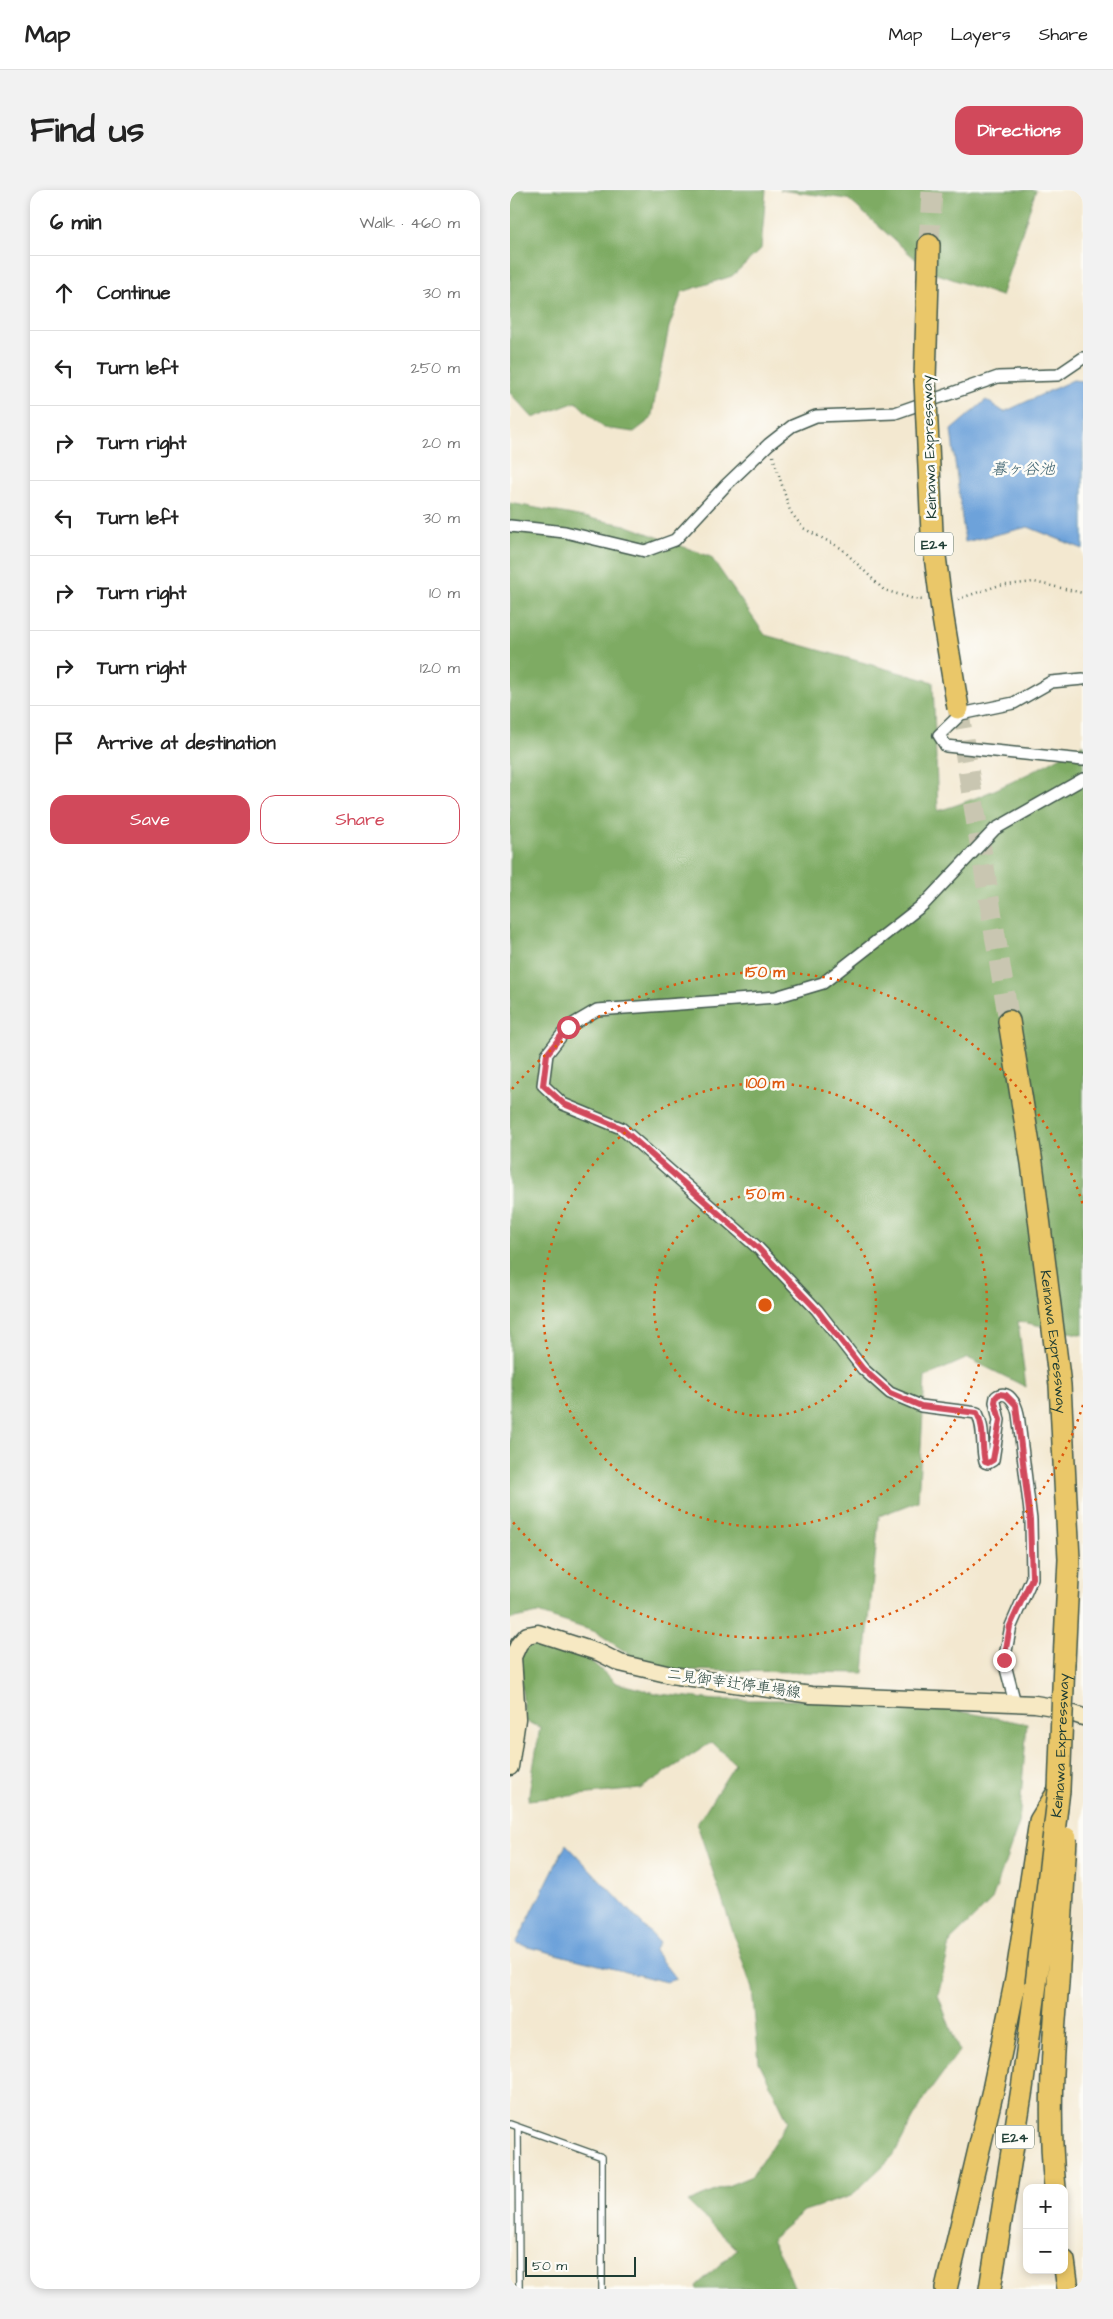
<!DOCTYPE html>
<html lang="en">
<head>
<meta charset="utf-8">
<style>
  body { margin:0; font-family:"Architects Daughter","Klee One",sans-serif; background:#f2f2f2; color:#222 }
  .controls { position:absolute; right:15px; bottom:15px; display:grid; overflow:hidden; border-radius:10px; box-shadow:0 2px 8px #0003 }
  .controls button { width:45px; height:45px; display:grid; place-items:center; padding:0; border:0; border-bottom:1px solid #e0e0e0; background:#fff; color:#222; font:25px sans-serif }
  .scale { position:absolute; left:15px; bottom:12px; width:111px; box-sizing:border-box; padding-left:5px; border:2px solid #1f3d34; border-top:0; font-size:14px; line-height:18px; white-space:nowrap; color:#1f3d34; -webkit-text-stroke:4px #fdfcf7; paint-order:stroke }
  .stop { position:absolute; width:15px; height:15px; margin:-11px; border:4px solid #d1495b; border-radius:50%; background:#fff }
  .stop.end { background:#d1495b; border-color:#fff; box-shadow:0 1px 5px #0008 }
  .list { margin:0; padding:0; list-style:none }
  h2 { display:flex; justify-content:space-between; align-items:center; height:65px; margin:0; padding:0 20px; font-size:21px }
  h2 small { font-size:16px; font-weight:400; color:#767676 }
  .list li { display:grid; grid-template-columns:32px 1fr auto; gap:15px; align-items:center; box-sizing:border-box; height:75px; padding:0 20px; border-top:1px solid #e0e0e0 }
  .list b { display:block; font-size:19px; white-space:nowrap }
  .list em { font-size:16px; font-style:normal; color:#767676 }
  .actions { display:flex; gap:10px; padding:15px 20px }
  .actions a { flex:1; padding:11px 0; border:1px solid #d1495b; border-radius:15px; text-align:center; font-size:18px; color:#d1495b }
  .actions .main { background:#d1495b; color:#fff }
  .icon { flex:none; width:28px; height:28px; fill:none; stroke:currentColor; stroke-width:2; stroke-linecap:round; stroke-linejoin:round }
  .map { position:relative; flex:none; width:573px; height:2099px; overflow:hidden; border-radius:15px }
  header { display:flex; align-items:center; gap:30px; box-sizing:border-box; height:70px; padding:0 25px; background:#fff; border-bottom:1px solid #e0e0e0 }
  header strong { font-size:24px }
  nav { display:flex; gap:28px; margin-inline-start:auto; font-size:18px }
  .intro { display:flex; align-items:center; justify-content:space-between; box-sizing:border-box; height:120px; padding:0 30px }
  h1 { margin:0; font-size:35px }
  .button { padding:12px 22px; border-radius:15px; background:#d1495b; color:#fff; font-size:18px; font-weight:700 }
  main { display:flex; gap:30px; padding:0 30px }
  aside { flex:1; background:#fff; border-radius:15px; box-shadow:0 2px 8px #0003 }
  .map>svg:first-child { display:block }
  .forest { fill:#7eab64; stroke:#4e744c }
  .water { fill:#6da2da; stroke:#467087 }
  .lines { fill:none; stroke-linecap:round; stroke-linejoin:round }
  .highway-tunnel { stroke:#c9c6b1; stroke-width:21; stroke-dasharray:21 11; stroke-linecap:butt }
  .lane-casing { stroke:#3f574b; stroke-width:8 }
  .street-casing { stroke:#3f574b; stroke-width:14 }
  .secondary-casing { stroke:#3f574b; stroke-width:19 }
  .highway-casing { stroke:#3f574b; stroke-width:24 }
  .path { stroke:#3f574b; stroke-width:2.5; stroke-dasharray:1 4; stroke-linecap:butt }
  .lane { stroke:#fff; stroke-width:5.5 }
  .street { stroke:#fff; stroke-width:11 }
  .secondary { stroke:#f7e9c3; stroke-width:16 }
  .highway { stroke:#eac769; stroke-width:21 }
  .highway-bridge-casing { stroke:#3f574b; stroke-width:24; stroke-linecap:butt }
  .highway-bridge { stroke:#eac769; stroke-width:21 }
  .route { stroke:#d1495b; stroke-width:6 }
  .ring { fill:none; stroke:#de580e; stroke-width:2.5; stroke-dasharray:2.5 5 }
  .labels { text-anchor:middle; stroke-width:5; stroke-linejoin:round; paint-order:stroke }
  .shield { fill:#fdfcf7; stroke:#62766e; stroke-width:1 }
  .shield-label { font-size:14px; font-weight:bold; fill:#1f3d34 }
  .street-label { font-size:15px; fill:#1f3d34; stroke:#fdfcf7 }
  .water-label { font-size:16px; font-style:italic; fill:#3a606e; stroke:#fdfcf7 }
  .centre { fill:#de580e; stroke:#fdfcf7; stroke-width:2.5 }
  .ring-label { font-size:15px; text-anchor:middle; font-weight:bold; fill:#de580e; stroke:#fdfcf7; stroke-width:5; stroke-linejoin:round; paint-order:stroke }
</style>
</head>
<body>
<header>
<strong>Map</strong>
<nav><a>Map</a><a>Layers</a><a>Share</a></nav>
</header>
<div class="intro"><h1>Find us</h1><a class="button">Directions</a></div>
<main>
<aside>
<h2>6 min<small>Walk · 460 m</small></h2>
<ul class="list">
<li><svg class="icon" aria-label="ahead" viewBox="0 0 24 24"><path d="M12 20V5M6 11l6-6 6 6"/></svg><div><b>Continue</b></div><em>30 m</em></li>
<li><svg class="icon" aria-label="left" viewBox="0 0 24 24"><path d="M17 20v-9H6M10 6l-5 5 5 5"/></svg><div><b>Turn left</b></div><em>250 m</em></li>
<li><svg class="icon" aria-label="right" viewBox="0 0 24 24"><path d="M7 20v-9h11M14 6l5 5-5 5"/></svg><div><b>Turn right</b></div><em>20 m</em></li>
<li><svg class="icon" aria-label="left" viewBox="0 0 24 24"><path d="M17 20v-9H6M10 6l-5 5 5 5"/></svg><div><b>Turn left</b></div><em>30 m</em></li>
<li><svg class="icon" aria-label="right" viewBox="0 0 24 24"><path d="M7 20v-9h11M14 6l5 5-5 5"/></svg><div><b>Turn right</b></div><em>10 m</em></li>
<li><svg class="icon" aria-label="right" viewBox="0 0 24 24"><path d="M7 20v-9h11M14 6l5 5-5 5"/></svg><div><b>Turn right</b></div><em>120 m</em></li>
<li><svg class="icon" aria-label="arrive" viewBox="0 0 24 24"><path d="M6 21V4h12l-3 4 3 4H6"/></svg><div><b>Arrive at destination</b></div></li>
</ul>
<div class="actions"><a class="main">Save</a><a>Share</a></div>
</aside>
<div class="map">
<svg width="573" height="2099" viewBox="0 0 573 2099">
  <rect width="100%" height="100%" fill="#fdfcf7"/>
  <filter id="ink" filterUnits="userSpaceOnUse"><feTurbulence type="fractalNoise" baseFrequency=".02" numOctaves="2"/><feDisplacementMap in="SourceGraphic" scale="10" xChannelSelector="R" yChannelSelector="G"/><feConvolveMatrix kernelMatrix="1 2 1 2 8 2 1 2 1" color-interpolation-filters="sRGB"/></filter>
  <filter id="wash" filterUnits="userSpaceOnUse"><feTurbulence type="fractalNoise" baseFrequency=".0096" numOctaves="4" result="noise"/><feDisplacementMap in="SourceGraphic" scale="20" xChannelSelector="R" yChannelSelector="G"/><feGaussianBlur stdDeviation="1.12" result="paint"/><feColorMatrix in="noise" values="0 0 0 0 0 0 0 0 0 0 0 0 0 0 0 0 0 1.4 0 .05"/><feComposite in="paint" operator="in"/></filter>
  <g filter="url(#wash)">
    <rect width="100%" height="100%" fill="#f3e8d0"/>
    <path class="forest" d="M0,0H256L251,59L222,86L172,102L159,137L141,229L124,242L94,238L66,212L23,228L0,203Z
      M270,0H526L491,106L419,81L338,9Z
      M0,313L115,335L201,367L255,445L423,492L428,621C479,606 527,580 573,554V1145L508,1131L516,1197L458,1168L415,1187L408,1311L369,1326L354,1483L160,1480L126,1469L86,1442L28,1423L0,1429Z
      M19,1449L48,1456L74,1465L106,1493L150,1504L206,1510H304L418,1515L517,1534L509,1633L482,1710L441,1750L428,1805L449,1861L414,1909L383,1966L341,2006L294,2021L261,2049L276,2077L285,2099H187L186,2096L227,2059L178,2012L242,1986L278,1931L249,1872L242,1799L187,1634L225,1574L202,1552L130,1599L18,1610L30,1537L15,1531L8,1460Z"/>
    <path class="water" d="M563,190L573,191V359L518,337L455,352L441,240L476,210L494,222Z
      M56,1654L149,1752L144,1761L166,1789L156,1792L6,1754Z"/>
  </g>
  <g filter="url(#ink)">
    <g class="lines">
      <path class="highway-tunnel" d="M419,55L422,0
        M448,518L499,831"/>
      <defs>
        <path id="lane" d="M0,1934L92,1967V2099
          M8,1937L9,2099"/>
        <path id="street" d="M0,336L55,342L135,361L165,350L216,295L259,254L282,236L306,226L385,223L488,187L548,185L573,168
          M573,489L541,492L504,513L451,524L429,545L436,556L573,570
          M505,1513L494,1471L501,1436L522,1388L521,1330L508,1224C506,1214 498,1198 486,1207L485,1212L489,1230L483,1270L478,1273L475,1272C471,1255 475,1238 467,1223L411,1216L380,1203L353,1179L307,1120L248,1058L111,938L53,914L33,895L37,864L58,837L87,820L266,807L313,793L414,714L485,639L573,589"/>
        <path id="secondary" d="M0,1577L7,1529L3,1467L9,1454L17,1445L28,1443L90,1463L110,1473L161,1485L301,1505L525,1514L543,1517L573,1527"/>
        <g id="highway">
          <path d="M415,189L419,55"/>
          <path id="s1" d="M499,831L522,973L550,1195L559,1369L554,1472"/>
          <path d="M545,1998C538,1930 542,1861 548,1793"/>
          <path d="M554,2071L558,2099"/>
          <path d="M436,2099L483,1900L506,1789L530,1631L549,1600"/>
          <path d="M480,2099L512,1899L526,1794"/>
        </g>
      </defs>
      <use href="#lane" class="lane-casing"/>
      <use href="#street" class="street-casing"/>
      <use href="#secondary" class="secondary-casing"/>
      <use href="#highway" class="highway-casing"/>
      <path class="path" d="M263,266L280,321L293,338L331,358L374,400L404,409L413,410
        M448,409L487,396L524,392L573,403"/>
      <use href="#lane" class="lane"/>
      <use href="#street" class="street"/>
      <use href="#secondary" class="secondary"/>
      <use href="#highway" class="highway"/>
      <defs>
        <g id="highway-bridge">
          <path d="M415,189L422,343L433,428L448,518"/>
          <path d="M548,1793L556,1648"/>
          <path id="s2" d="M526,1794L549,1600L554,1472"/>
        </g>
      </defs>
      <use href="#highway-bridge" class="highway-bridge-casing"/>
      <use href="#highway-bridge" class="highway-bridge"/>
    </g>
  </g>
  <g class="lines" filter="url(#ink)">
    <path class="route" d="M58,837L37,864L33,895L54,914L111,938L248,1058L307,1120L353,1179L380,1203L411,1216L467,1223C475,1238 471,1255 475,1272L478,1273L483,1270L490,1230L485,1212L486,1207L489,1204L496,1205L506,1215L520,1330L522,1388L500,1436L494,1470"/>
  </g>
  <g class="ring">
    <circle cx="255" cy="1115" r="111"/>
    <circle cx="255" cy="1115" r="222"/>
    <path d="M573 1215A333 333 0 0 1 2 1331M2 899A333 333 0 0 1 573 1015"/>
  </g>
  <g class="labels">
    <g class="shield">
      <rect x="405" y="342.5" width="38" height="23" rx="4"/>
      <rect x="486" y="1935.5" width="38" height="23" rx="4"/>
    </g>
    <g class="shield-label">
      <text x="424" y="359">E24</text>
      <text x="505" y="1952">E24</text>
    </g>
    <g class="street-label">
      <text transform="translate(419 257) rotate(-92)" y="5">Keinawa Expressway</text>
      <text dy="5" stroke="none"><textPath href="#s1" startOffset="324">Keinawa Expressway</textPath></text>
      <text transform="translate(224 1493) rotate(8)" y="5">二見御幸辻停車場線</text>
      <text dy="5" stroke="none"><textPath href="#s2" startOffset="240">Keinawa Expressway</textPath></text>
    </g>
    <g class="water-label">
      <text x="513" y="284">暮ヶ谷池</text>
    </g>
  </g>
  <circle cx="255" cy="1115" r="8" class="centre"/>
  <g class="ring-label">
    <text x="255" y="787">150 m</text>
    <text x="255" y="898">100 m</text>
    <text x="255" y="1009">50 m</text>
  </g>
</svg>
<div class="controls">
<button>+</button>
<button>−</button>
</div>
<div class="scale">50 m</div>
<div class="stop" style="left:58px;top:837px"></div>
<div class="stop end" style="left:494px;top:1470px"></div>
</div>
</main>
</body>
</html>
